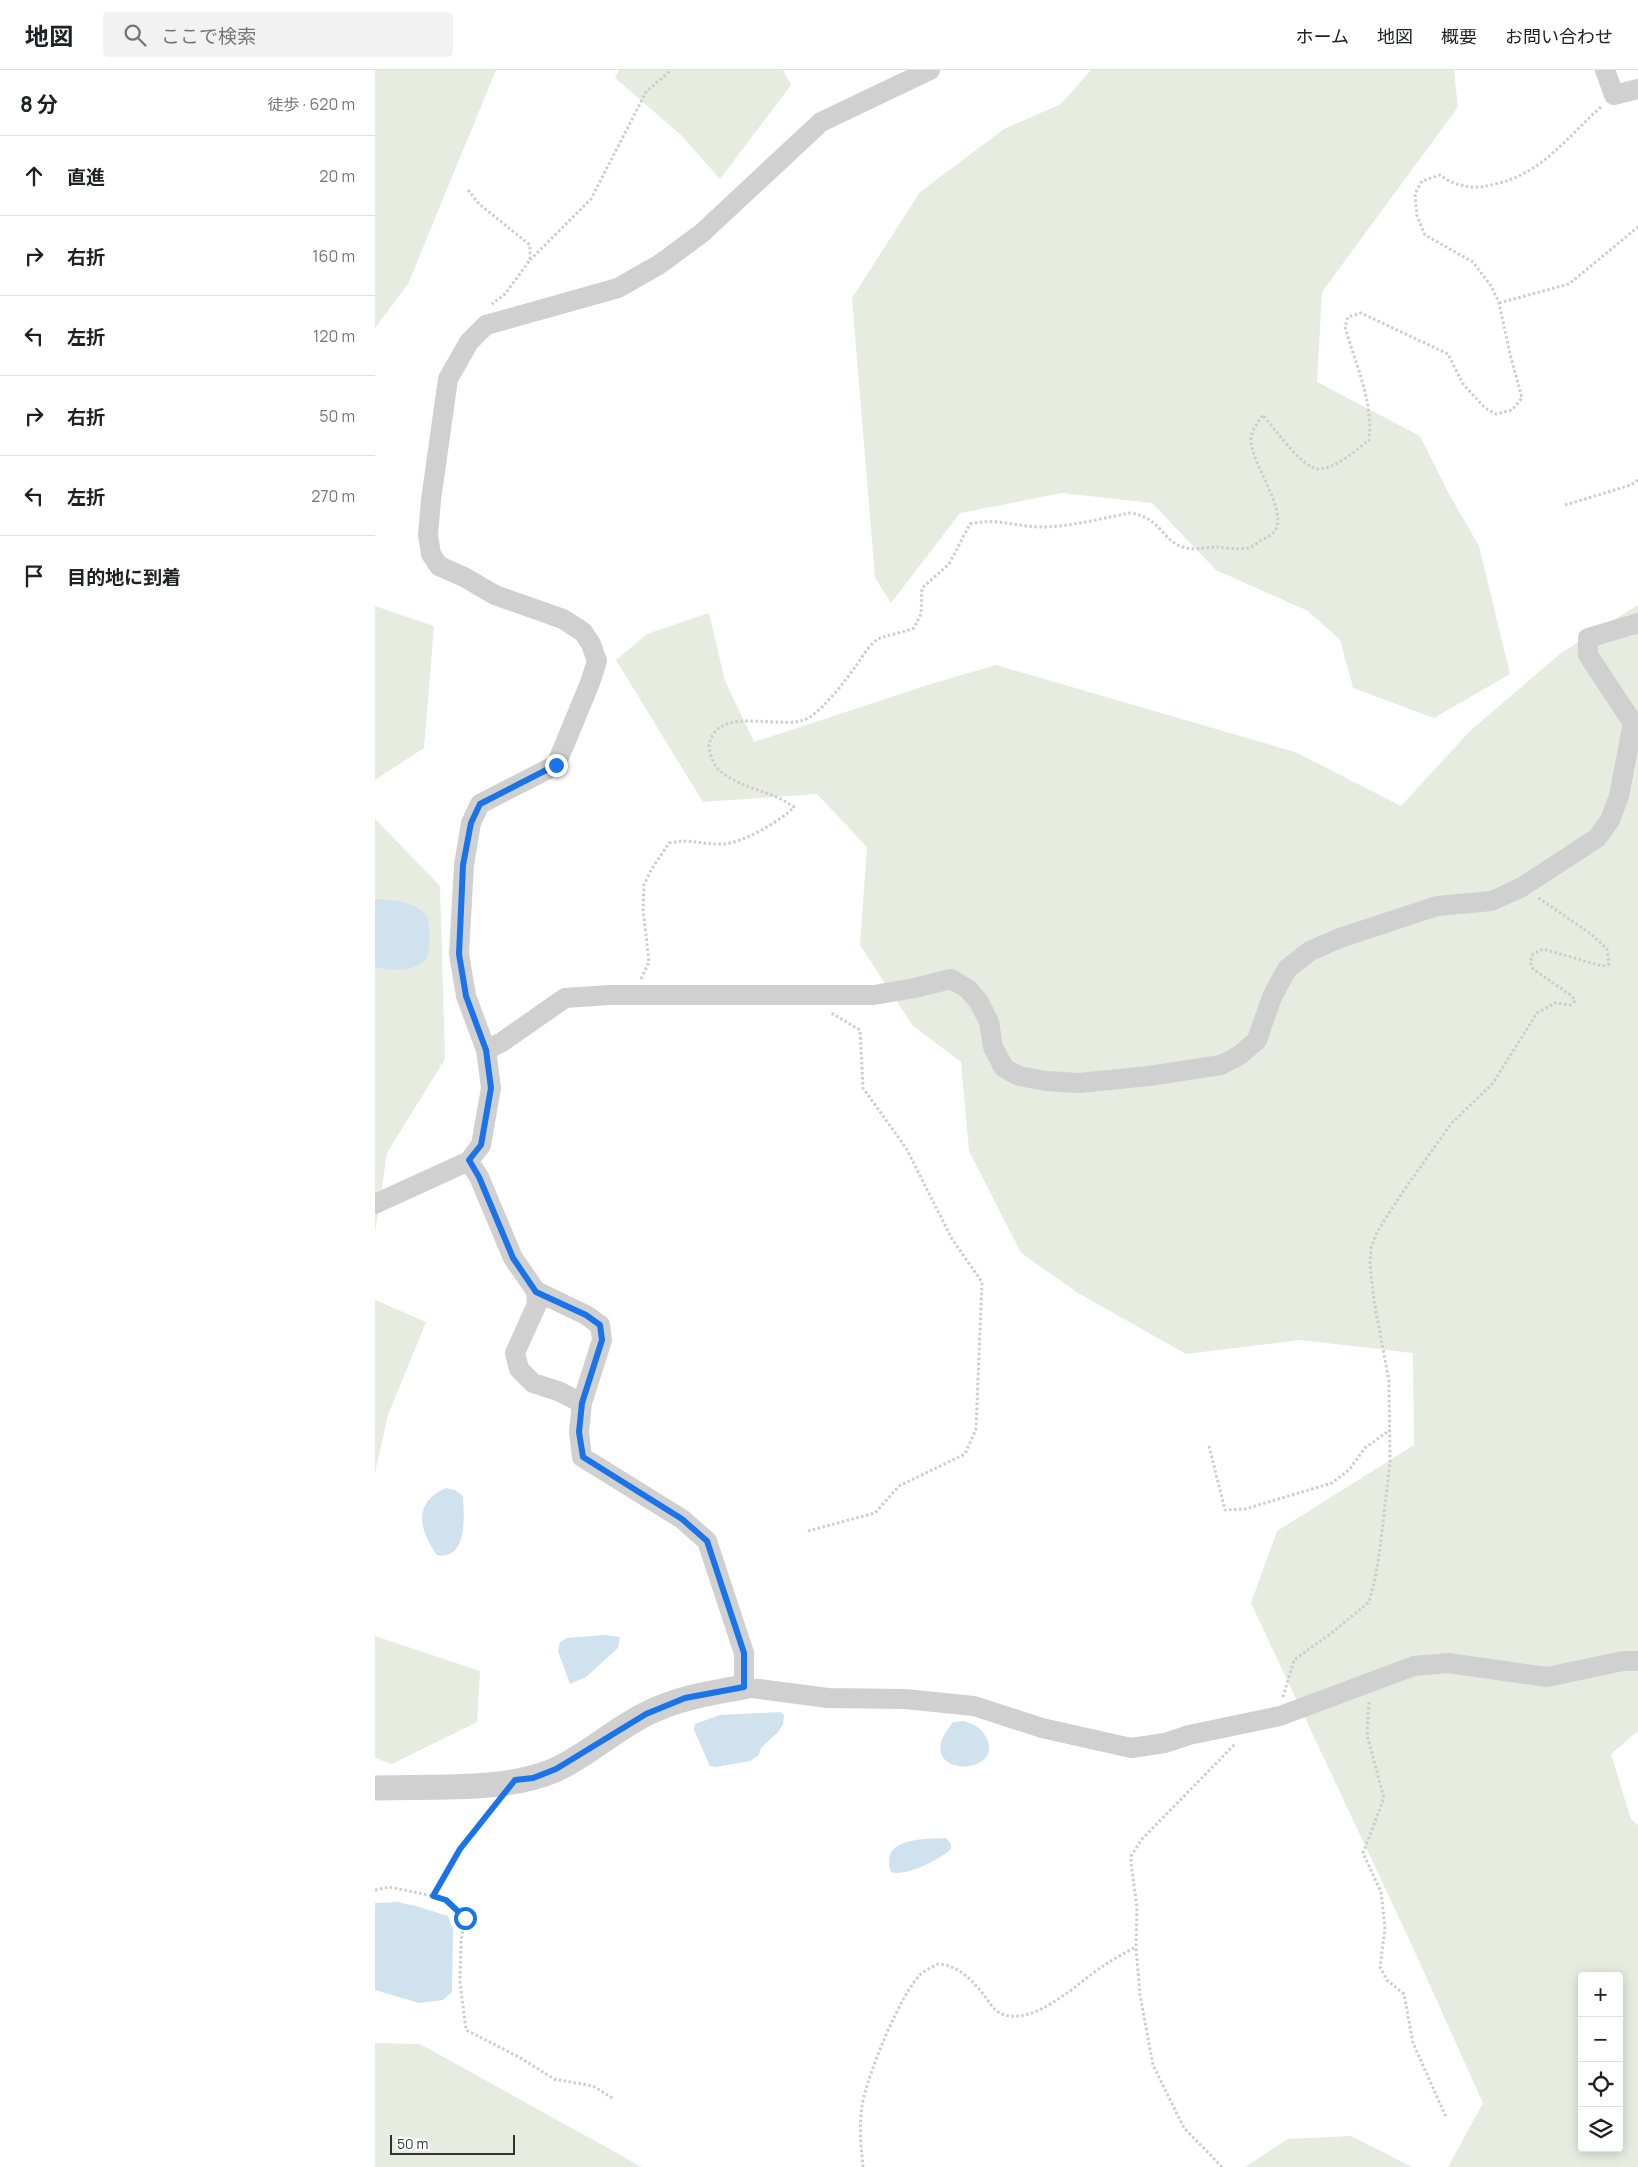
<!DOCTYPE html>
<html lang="ja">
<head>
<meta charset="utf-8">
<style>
  body { margin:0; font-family:Manrope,"Noto Sans JP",sans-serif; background:#f2f2f2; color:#202124 }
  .controls { position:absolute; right:15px; bottom:15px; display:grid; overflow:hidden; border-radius:5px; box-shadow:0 2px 12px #0003 }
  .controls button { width:45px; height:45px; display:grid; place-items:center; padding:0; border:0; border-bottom:1px solid #e0e0e0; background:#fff; color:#202124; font:25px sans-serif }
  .scale { position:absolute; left:15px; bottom:12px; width:125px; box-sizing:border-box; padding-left:5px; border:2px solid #333; border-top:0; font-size:14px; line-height:18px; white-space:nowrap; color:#333; -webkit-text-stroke:4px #fff; paint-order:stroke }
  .stop { position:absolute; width:15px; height:15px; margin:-11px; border:4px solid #1a73e8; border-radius:50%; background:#fff }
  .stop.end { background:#1a73e8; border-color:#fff; box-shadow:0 1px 5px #0008 }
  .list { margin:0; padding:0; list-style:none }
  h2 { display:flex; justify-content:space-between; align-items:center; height:65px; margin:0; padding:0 20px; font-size:21px }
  h2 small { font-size:16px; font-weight:400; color:#757577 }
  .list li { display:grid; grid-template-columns:32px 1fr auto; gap:15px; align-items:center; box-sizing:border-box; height:80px; padding:0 20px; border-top:1px solid #e0e0e0 }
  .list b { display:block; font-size:19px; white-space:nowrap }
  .list em { font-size:16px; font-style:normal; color:#757577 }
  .icon { flex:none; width:28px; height:28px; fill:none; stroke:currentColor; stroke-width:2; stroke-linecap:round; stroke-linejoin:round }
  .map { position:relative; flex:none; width:1263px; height:2097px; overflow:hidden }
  header { display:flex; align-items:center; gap:30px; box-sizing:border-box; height:70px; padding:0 25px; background:#fff; border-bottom:1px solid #e0e0e0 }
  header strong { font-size:24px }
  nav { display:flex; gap:28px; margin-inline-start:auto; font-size:18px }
  .search { width:350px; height:45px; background:#f2f2f2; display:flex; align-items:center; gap:12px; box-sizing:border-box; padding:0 18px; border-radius:5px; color:#757577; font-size:19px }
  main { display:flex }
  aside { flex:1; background:#fff }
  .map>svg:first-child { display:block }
  .green { fill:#e6ecdf; fill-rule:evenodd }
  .water { fill:#cfe2ee }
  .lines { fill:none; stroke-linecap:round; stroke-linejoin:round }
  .path { stroke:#cdcdcd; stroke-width:3; stroke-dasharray:2.5 2.5; stroke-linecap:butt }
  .minor { stroke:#d0d0d0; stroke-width:20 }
  .tertiary { stroke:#d0d0d0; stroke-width:25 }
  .route { stroke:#1a73e8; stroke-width:6 }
</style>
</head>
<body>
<header>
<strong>地図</strong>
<div class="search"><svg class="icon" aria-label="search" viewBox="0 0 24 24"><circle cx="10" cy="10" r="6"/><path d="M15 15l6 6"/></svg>ここで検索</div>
<nav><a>ホーム</a><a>地図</a><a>概要</a><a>お問い合わせ</a></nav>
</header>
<main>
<aside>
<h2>8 分<small>徒歩 · 620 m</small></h2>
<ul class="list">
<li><svg class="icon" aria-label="ahead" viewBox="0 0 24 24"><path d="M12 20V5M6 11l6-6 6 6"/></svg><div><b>直進</b></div><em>20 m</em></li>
<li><svg class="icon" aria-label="right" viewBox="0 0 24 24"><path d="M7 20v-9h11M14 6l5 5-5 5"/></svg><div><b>右折</b></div><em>160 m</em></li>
<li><svg class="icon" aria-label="left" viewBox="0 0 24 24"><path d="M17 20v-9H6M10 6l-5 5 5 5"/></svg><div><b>左折</b></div><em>120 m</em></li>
<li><svg class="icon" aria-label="right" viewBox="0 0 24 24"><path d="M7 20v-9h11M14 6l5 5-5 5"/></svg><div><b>右折</b></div><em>50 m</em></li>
<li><svg class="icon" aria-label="left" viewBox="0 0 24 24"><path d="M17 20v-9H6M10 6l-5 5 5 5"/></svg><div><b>左折</b></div><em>270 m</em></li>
<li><svg class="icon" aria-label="arrive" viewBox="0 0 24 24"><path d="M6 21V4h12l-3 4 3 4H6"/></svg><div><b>目的地に到着</b></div></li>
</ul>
</aside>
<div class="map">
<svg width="1263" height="2097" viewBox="0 0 1263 2097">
  <rect width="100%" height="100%" fill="#fff"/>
  <path class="green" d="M0,0H121L33,214L0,258Z
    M244,0H408L416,15L345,109L306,65L240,8Z
    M716,0H1079L1083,37L947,222L942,312L1045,366L1074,424L1104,476L1135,604L1059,648L978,618L965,570L933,541L841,500L777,433L687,423L585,443L516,533L500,508L477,228L545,122L629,59L686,34Z
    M1263,535V1661L1236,1684L1256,1749L1263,1755V2097H1073L1108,2033L1034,1869L876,1533L902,1461L1039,1375L1038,1283L925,1270L811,1284L703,1223L646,1183L594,1081L586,992L538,956L485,875L492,777L442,724L328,732L241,590L272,564L334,543L350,611L379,672L556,614L621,595L920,682L1026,736L1095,661L1186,583ZM1207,1906H1244V2078H1207Z
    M0,536L59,556L49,678L0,710Z
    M0,749L65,816L70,989L12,1083L0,1163Z
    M0,1230L51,1252L13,1345L0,1403Z
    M0,1566L105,1601L102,1652L17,1694L0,1688Z
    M0,1973L45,1974L267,2097H0Z
    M976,2066L1037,2097H870L913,2069Z"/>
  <path class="water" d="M0,829C14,829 41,832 50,844C55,850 54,858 54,866C54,873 55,883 51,889C41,902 14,901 0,897Z
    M71,1418L80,1420L88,1426C89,1447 93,1490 62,1485C44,1460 37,1433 71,1418Z
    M230,1565L245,1567L243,1578L211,1607L195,1614L183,1581L185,1572L192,1568Z
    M405,1642L409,1645L408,1654L404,1661L386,1678L384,1685L375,1691L341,1697L335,1696L319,1660L320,1654L345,1645Z
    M588,1651C599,1654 607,1658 612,1669C627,1703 557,1707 566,1672C568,1665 574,1658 578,1652Z
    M571,1768L576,1774V1779C564,1790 531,1807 516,1802C504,1767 549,1769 571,1768Z
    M22,1832L41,1836L73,1846L78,1859L77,1922L68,1930L44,1933L0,1920V1833Z"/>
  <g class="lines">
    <path class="path" d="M93,120L104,134L155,175V190L130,224L117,234
      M155,190L216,129L271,22L296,0
      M1124,233L1194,214L1263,157
      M1190,435L1256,415L1263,410
      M266,909L274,892L268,839L269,815L276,800L294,773C316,768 328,775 348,774C365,774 408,750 419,737C396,720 365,719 344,700C339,696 334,682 334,676C341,631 411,664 435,647C450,637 470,611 481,596C487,587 494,575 503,569C509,566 530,562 539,558L546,544L547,518L574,494L595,454C621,447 645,458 671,457C699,456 728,448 755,443C786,447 786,470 808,477C819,481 831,477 843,477C852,478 864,480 873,478C878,477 882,473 886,470C891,468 896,466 899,462C915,441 874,392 876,368C877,359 883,352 888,345C899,358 927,398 943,399C961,399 981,380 994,370C999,333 980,293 970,257L973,247L986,243L1073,284L1088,314L1110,338L1121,344L1137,340L1147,328L1135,284L1124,233L1116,216L1098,192L1050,165L1042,146L1040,124L1047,111L1065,105C1071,109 1078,114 1086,115C1098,119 1108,117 1120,114C1167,104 1193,66 1227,36
      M834,1376L850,1440L870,1439L957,1413L974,1400L990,1378L1015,1360
      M433,1461L500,1443L524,1416L590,1384L601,1359L607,1212L577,1169L531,1078L488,1018L485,960L456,943
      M908,1627L919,1590L959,1561L994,1532L1000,1509L1005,1479L1015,1392L1014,1311L999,1231L995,1194L996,1178L1002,1162L1029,1120L1076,1054L1118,1013L1162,943L1180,933L1195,935L1200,931L1197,926L1158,899L1155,892L1158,884L1168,879L1227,896L1234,894L1232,879L1216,864L1162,827
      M994,1632L992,1665L1009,1728L988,1783L1006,1822L1010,1858L1005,1897L1012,1910L1029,1924L1038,1973L1071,2047
      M121,1734L85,1779L58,1826L71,1830L90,1848L86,1871L85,1912L91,1960L144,1987L179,2009L218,2016L239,2029
      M0,1820L14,1817L58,1826
      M488,2097C486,2077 484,2056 487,2036C491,2008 526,1922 546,1904C551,1900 557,1897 563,1894C583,1895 597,1910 609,1925C614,1932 619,1941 627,1944C659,1957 704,1912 728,1896C738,1889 750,1883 761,1877
      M847,2097L809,2058L778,1995L765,1925L761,1877L762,1837L756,1793V1786L767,1769L860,1674"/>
    <path class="minor" d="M1230,0L1239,25L1263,19
      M111,980L127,972L190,928L234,925H499L540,918L576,909L593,919L604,932L614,952L618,977L629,998L644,1006L671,1011L704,1013L774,1006L846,995L865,985L882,970L897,927L912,899L935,881L965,868L1062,836L1117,831L1147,817L1222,768L1235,750L1244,726L1258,653L1213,585V568L1263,553
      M94,1091L104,1107L138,1188L161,1221L162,1234L140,1283L144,1299L158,1313L183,1321L207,1333L204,1362L207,1387L307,1449L332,1471L369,1583V1617L453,1628L530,1629L599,1636L667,1658L756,1678L790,1673L814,1665L905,1646L1039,1596L1073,1593L1172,1607L1248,1591H1263
      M0,1134L94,1091L106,1075L116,1018L111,980L91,926L84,884L89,795L96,753L105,734L181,695L215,613L222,591L216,574L208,562L188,549L120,525L89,507L64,496L56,484L53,465L56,430L73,309L94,272L111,255L243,218L285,194L327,163L446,52L555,0
      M161,1221L211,1245L225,1255L227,1270L207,1333"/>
    <path class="tertiary" d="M0,1718C55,1716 130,1722 180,1700C212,1686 240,1659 271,1644C302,1628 335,1623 369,1617"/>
  </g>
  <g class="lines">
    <path class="route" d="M90,1848L71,1830L58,1826L85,1779L140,1710L158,1708L181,1699L271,1644L310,1628L369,1617V1583L332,1471L307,1449L208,1387L204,1362L207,1333L227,1270L225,1255L211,1245L161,1222L138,1188L104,1107L94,1090L106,1075L116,1018L111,980L91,926L84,884L88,795L96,753L105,734L181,695"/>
  </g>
</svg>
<div class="controls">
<button>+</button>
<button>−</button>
<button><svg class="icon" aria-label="locate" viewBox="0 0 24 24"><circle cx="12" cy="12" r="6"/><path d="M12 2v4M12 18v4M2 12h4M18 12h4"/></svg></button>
<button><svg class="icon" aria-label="layers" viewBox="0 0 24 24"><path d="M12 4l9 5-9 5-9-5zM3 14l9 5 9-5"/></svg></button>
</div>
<div class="scale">50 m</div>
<div class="stop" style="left:90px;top:1848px"></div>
<div class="stop end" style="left:181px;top:695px"></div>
</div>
</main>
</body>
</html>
